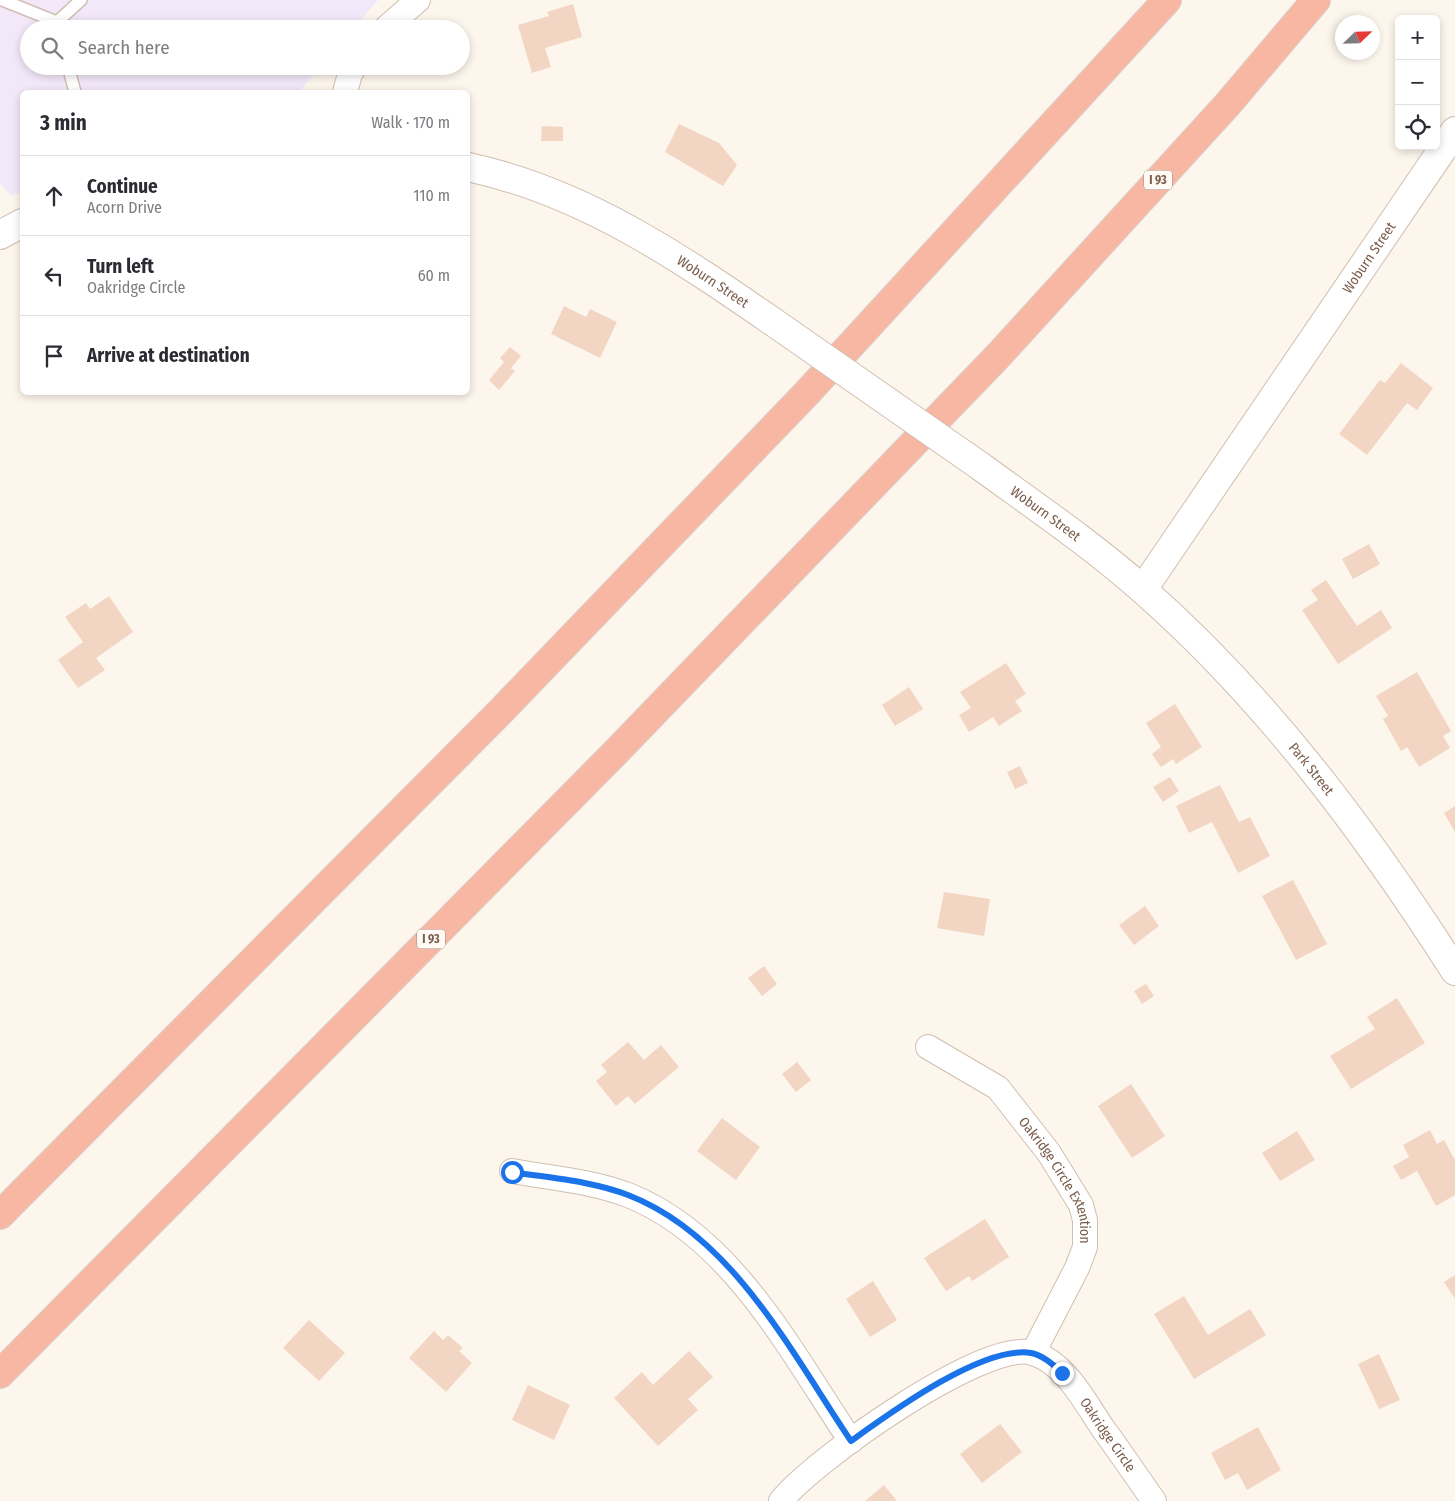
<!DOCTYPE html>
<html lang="en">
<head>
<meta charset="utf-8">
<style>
  body { margin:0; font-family:"Fira Sans Condensed",sans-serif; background:#f2f2f3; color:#2b2b33 }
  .controls { position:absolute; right:15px; top:15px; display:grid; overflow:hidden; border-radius:8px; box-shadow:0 2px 8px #0003 }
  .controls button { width:45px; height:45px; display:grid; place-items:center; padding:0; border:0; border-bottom:1px solid #e1e1e2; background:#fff; color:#2b2b33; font:25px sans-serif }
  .compass { position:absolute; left:1335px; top:15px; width:45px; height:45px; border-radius:50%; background:#fff; box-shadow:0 2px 8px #0003; rotate:67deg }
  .stop { position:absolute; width:15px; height:15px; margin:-11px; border:4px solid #1a73e8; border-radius:50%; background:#fff }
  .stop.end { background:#1a73e8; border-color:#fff; box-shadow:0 1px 5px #0008 }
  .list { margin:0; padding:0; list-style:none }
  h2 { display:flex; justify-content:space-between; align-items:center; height:65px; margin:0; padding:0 20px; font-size:21px }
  h2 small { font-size:16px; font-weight:400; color:#7c7c81 }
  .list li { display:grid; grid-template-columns:32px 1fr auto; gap:15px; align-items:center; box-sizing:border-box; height:80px; padding:0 20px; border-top:1px solid #e1e1e2 }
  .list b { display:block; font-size:19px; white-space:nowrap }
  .list p { margin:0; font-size:16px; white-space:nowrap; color:#7c7c81 }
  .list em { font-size:16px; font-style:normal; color:#7c7c81 }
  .icon { flex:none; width:28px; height:28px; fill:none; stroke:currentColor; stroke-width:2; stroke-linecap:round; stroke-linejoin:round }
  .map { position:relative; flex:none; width:1455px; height:1501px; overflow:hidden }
  .search { position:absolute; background:#fff; box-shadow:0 2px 8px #0003; left:20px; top:20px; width:450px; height:55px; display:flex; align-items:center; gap:12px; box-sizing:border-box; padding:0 18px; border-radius:28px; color:#7c7c81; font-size:19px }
  .panel { position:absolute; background:#fff; box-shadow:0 2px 8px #0003; left:20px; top:90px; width:450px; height:305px; border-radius:8px }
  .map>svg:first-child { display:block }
  .education { fill:#f3e8fa }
  .building { fill:#f3d5c3 }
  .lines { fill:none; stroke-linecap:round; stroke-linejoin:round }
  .service-casing { stroke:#d1beb0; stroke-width:14 }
  .minor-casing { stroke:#d1beb0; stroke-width:26 }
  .tertiary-casing { stroke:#d1beb0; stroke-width:30 }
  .motorway-casing { stroke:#dad1cd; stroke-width:30 }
  .service { stroke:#fff; stroke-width:11 }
  .minor { stroke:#fff; stroke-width:24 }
  .tertiary { stroke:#fff; stroke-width:28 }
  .motorway { stroke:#f7b7a3; stroke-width:28 }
  .tertiary-bridge-casing { stroke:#d1beb0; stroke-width:30; stroke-linecap:butt }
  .tertiary-bridge { stroke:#fff; stroke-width:28 }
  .route { stroke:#1a73e8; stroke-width:6 }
  .labels { text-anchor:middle; stroke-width:4; stroke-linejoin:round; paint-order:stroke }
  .shield { fill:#fffaf3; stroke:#a28b7f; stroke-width:1 }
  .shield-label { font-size:12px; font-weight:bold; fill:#7a5c4d }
  .street-label { font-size:14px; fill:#7a5c4d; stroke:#fffaf3 }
</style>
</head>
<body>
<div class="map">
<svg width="1455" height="1501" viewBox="0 0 1455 1501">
  <rect width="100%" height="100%" fill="#fdf6ec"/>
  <path class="education" d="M0,0H378L353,29H29V66H322L299,92H22V192L11,196L0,183Z"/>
  <path class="building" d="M573,4L582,37L545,48L551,67L532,73L518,25L549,16L547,12Z
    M679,124L719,143L737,165L723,186L665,152Z
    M542,126L563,127V141H541Z
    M564,306L586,317L590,309L617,322L600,358L551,334Z
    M510,347L521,356L511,368L515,371L499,390L489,380L504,362L500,358Z
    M1401,363L1433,388L1417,410L1407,403L1367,455L1339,434L1380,380L1385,383Z
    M1369,544L1380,564L1353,579L1342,559Z
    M1326,580L1357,626L1381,610L1392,628L1338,664L1302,610L1318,600L1311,590Z
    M109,596L133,632L96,658L105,670L78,688L58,660L83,642L65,617L86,603L90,609Z
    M1006,663L1026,694L1015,701L1022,711L999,726L993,717L969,732L959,715L971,708L960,692Z
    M1417,672L1451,731L1443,736L1450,748L1419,767L1407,747L1401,751L1383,719L1388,716L1376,696Z
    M909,687L923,709L895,726L882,705Z
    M1175,704L1202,747L1176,764L1173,759L1161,767L1152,754L1161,747L1146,723Z
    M1020,766L1028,783L1015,789L1007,772Z
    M1170,777L1179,791L1163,802L1153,787Z
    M1220,785L1239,822L1250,817L1270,856L1238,873L1212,822L1189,833L1176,806Z
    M1455,806V832L1444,813Z
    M1293,880L1327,944L1296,960L1262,896Z
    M944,892L990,899L984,936L937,928Z
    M1145,906L1159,926L1134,945L1119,925Z
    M764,966L777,984L762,996L748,978Z
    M1146,984L1154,996L1142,1004L1134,991Z
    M1397,998L1425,1043L1351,1089L1330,1056L1375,1029L1367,1017Z
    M628,1042L644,1060L661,1045L679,1067L635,1104L628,1096L616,1106L596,1081L607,1072L601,1065Z
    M797,1062L811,1080L796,1092L782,1074Z
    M1131,1084L1165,1136L1132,1158L1098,1106Z
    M722,1118L760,1147L736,1180L697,1151Z
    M1430,1130L1437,1144L1444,1140L1455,1160V1195L1436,1206L1417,1171L1401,1180L1393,1166L1409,1157L1403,1145Z
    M1297,1131L1315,1160L1280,1181L1262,1153Z
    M985,1219L1009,1257L972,1281L969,1276L946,1291L924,1258Z
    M1455,1275V1299L1444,1282Z
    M873,1281L897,1320L870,1337L846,1299Z
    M1184,1296L1208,1335L1250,1309L1266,1335L1194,1379L1154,1314Z
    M309,1320L345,1353L319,1381L283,1348Z
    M434,1331L443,1340L448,1335L463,1348L459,1351L472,1363L446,1392L409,1358Z
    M689,1351L713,1377L688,1399L698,1410L658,1446L614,1398L642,1372L653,1385Z
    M1379,1354L1400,1400L1379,1409L1358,1364Z
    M528,1385L570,1405L554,1440L512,1420Z
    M1000,1424L1022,1452L982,1483L960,1454Z
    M1258,1427L1281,1470L1247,1490L1238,1473L1225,1480L1211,1453Z
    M884,1485L897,1501H865Z"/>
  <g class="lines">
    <defs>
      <path id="service" d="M2,0L57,22L81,0
        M68,66L75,92"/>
      <g id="minor">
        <path d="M385,29L418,0"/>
        <path d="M345,92L350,74L355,66"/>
        <path id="s1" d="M928,1047L998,1088L1049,1153L1081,1205L1085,1220V1247L1077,1268L1033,1353"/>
        <path d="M512,1171C550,1178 592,1181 628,1195C732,1236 791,1352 851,1441"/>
        <path id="s2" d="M781,1501C811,1462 985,1338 1033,1353C1067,1364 1085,1403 1104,1430C1121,1453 1137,1477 1154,1501"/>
      </g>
      <g id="tertiary">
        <path id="s3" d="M468,167C585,192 682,259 779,326"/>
        <path d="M0,235L22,223"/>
        <path id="s4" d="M980,466C1035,506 1091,544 1142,589C1267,699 1366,832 1455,971"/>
        <path id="s5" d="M1143,589L1455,131"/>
      </g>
      <path id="motorway" d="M0,1215L502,710L806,394L1167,0
        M0,1374L614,754L997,357L1227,105L1316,0"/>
    </defs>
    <use href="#service" class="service-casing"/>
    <use href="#minor" class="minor-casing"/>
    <use href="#tertiary" class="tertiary-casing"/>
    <use href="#motorway" class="motorway-casing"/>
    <use href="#service" class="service"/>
    <use href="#minor" class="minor"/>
    <use href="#tertiary" class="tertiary"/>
    <use href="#motorway" class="motorway"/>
    <defs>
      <path id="tertiary-bridge" d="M779,326L980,466"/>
    </defs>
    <use href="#tertiary-bridge" class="tertiary-bridge-casing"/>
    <use href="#tertiary-bridge" class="tertiary-bridge"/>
  </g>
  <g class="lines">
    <path class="route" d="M512,1172C550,1178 592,1181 628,1195C732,1235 791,1352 851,1441C890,1413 983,1345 1031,1353C1043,1355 1054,1365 1062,1373"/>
  </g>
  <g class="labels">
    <g class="shield">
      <rect x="1144" y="170.5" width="28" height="19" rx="4"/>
      <rect x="417" y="929.5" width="28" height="19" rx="4"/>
    </g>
    <g class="shield-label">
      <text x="1158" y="184">I 93</text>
      <text x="431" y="943">I 93</text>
    </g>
    <g class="street-label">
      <text dy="5" stroke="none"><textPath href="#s5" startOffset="401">Woburn Street</textPath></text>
      <text dy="5" stroke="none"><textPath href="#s3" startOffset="272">Woburn Street</textPath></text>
      <text dy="5" stroke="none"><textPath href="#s4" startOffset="81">Woburn Street</textPath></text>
      <text dy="5" stroke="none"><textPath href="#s4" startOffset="451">Park Street</textPath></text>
      <text dy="5" stroke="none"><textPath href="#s1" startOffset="192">Oakridge Circle Extention</textPath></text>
      <text dy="5" stroke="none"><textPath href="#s2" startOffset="411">Oakridge Circle</textPath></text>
    </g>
  </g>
</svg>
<div class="controls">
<button>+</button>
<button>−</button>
<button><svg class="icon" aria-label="locate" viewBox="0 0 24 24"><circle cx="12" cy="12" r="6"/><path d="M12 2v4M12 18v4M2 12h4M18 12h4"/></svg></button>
</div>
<svg class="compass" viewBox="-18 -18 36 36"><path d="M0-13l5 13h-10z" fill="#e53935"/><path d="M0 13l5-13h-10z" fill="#7c7c81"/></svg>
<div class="stop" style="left:512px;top:1172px"></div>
<div class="stop end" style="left:1062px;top:1373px"></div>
<div class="search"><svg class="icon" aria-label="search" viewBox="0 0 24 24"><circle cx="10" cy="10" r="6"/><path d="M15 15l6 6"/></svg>Search here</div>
<section class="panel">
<h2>3 min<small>Walk · 170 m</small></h2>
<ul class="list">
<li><svg class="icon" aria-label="ahead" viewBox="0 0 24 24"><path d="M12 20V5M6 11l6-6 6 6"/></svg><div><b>Continue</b><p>Acorn Drive</p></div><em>110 m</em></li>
<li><svg class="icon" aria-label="left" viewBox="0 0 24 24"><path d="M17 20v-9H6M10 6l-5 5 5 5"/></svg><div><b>Turn left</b><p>Oakridge Circle</p></div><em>60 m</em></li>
<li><svg class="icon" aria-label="arrive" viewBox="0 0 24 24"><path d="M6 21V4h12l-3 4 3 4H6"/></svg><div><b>Arrive at destination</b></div></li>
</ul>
</section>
</div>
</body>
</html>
